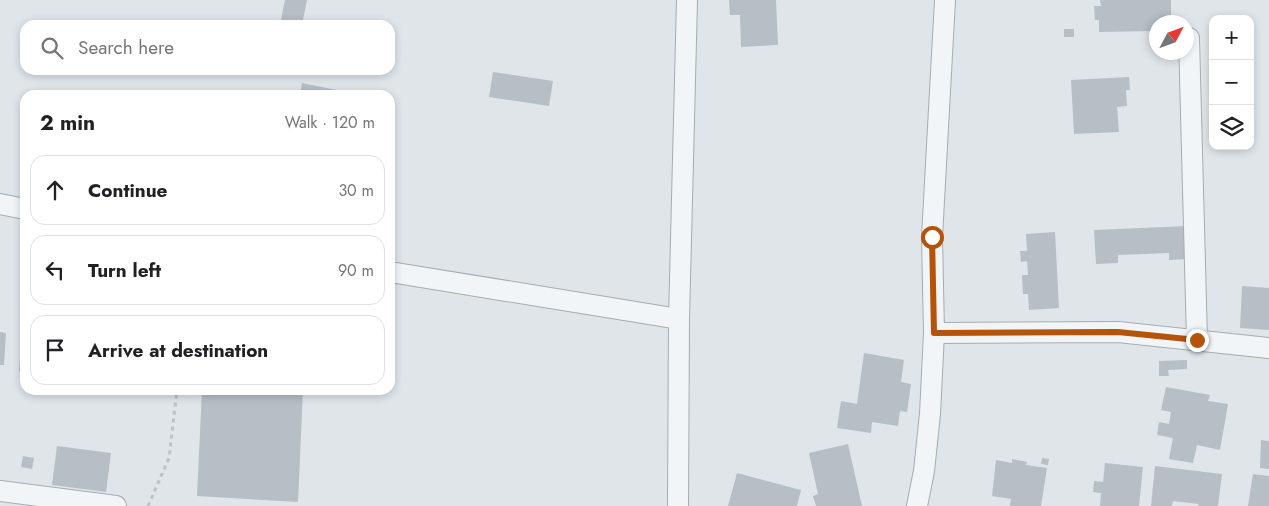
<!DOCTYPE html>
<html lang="en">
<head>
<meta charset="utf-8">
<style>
  body { margin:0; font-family:Jost,sans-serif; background:#f6f6f6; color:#202124 }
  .controls { position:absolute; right:15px; top:15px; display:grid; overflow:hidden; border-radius:10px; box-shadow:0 2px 8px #0003 }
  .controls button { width:45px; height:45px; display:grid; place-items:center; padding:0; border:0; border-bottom:1px solid #e0e0e0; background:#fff; color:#202124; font:25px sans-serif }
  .compass { position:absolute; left:1149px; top:15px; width:45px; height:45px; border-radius:50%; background:#fff; box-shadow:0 2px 8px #0003; rotate:49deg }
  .stop { position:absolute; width:15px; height:15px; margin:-11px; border:4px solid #b45309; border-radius:50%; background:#fff }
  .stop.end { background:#b45309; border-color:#fff; box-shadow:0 1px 5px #0008 }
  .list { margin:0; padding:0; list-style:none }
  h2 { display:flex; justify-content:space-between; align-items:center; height:65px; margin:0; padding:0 20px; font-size:21px }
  h2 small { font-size:16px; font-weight:400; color:#757577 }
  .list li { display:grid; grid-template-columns:32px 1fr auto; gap:15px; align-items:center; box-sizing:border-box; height:70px; margin:0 10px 10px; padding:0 10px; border:1px solid #e0e0e0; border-radius:15px }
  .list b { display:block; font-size:19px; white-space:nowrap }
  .list em { font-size:16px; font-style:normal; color:#757577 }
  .icon { flex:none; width:28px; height:28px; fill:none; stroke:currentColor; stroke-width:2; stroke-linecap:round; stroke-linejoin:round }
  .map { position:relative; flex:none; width:1269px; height:506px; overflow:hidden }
  .search { position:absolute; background:#fff; box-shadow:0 2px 8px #0003; left:20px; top:20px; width:375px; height:55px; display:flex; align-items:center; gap:12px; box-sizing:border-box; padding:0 18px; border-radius:15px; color:#757577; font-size:19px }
  .panel { position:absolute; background:#fff; box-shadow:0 2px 8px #0003; left:20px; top:90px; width:375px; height:305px; border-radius:15px }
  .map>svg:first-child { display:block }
  .building { fill:#b6bfc6 }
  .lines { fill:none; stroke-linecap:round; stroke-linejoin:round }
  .minor-casing { stroke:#a4adb3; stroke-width:22 }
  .path { stroke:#bdc3c7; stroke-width:3; stroke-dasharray:4 4; stroke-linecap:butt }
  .minor { stroke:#f2f5f7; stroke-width:20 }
  .route { stroke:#b45309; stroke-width:6 }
</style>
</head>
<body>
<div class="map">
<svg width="1269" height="506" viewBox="0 0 1269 506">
  <rect width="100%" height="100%" fill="#dfe5e9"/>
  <path class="building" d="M285,0H307L302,25H280Z
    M729,0H776L778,45L741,47L740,15H730Z
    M1100,0H1171V22H1156V31L1099,32V20H1095L1094,6H1101Z
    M306,21L319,24V25H305Z
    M1064,29H1074V37H1064Z
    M329,70H343L342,74Z
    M493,72L553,81L549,106L489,97Z
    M1129,77L1130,90H1126L1127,106L1117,107L1119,132L1074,134L1071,80Z
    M302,83L356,94V95H300Z
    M1188,226L1190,259L1169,260V253L1118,255V263L1096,264L1094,230Z
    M1055,232L1059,308L1029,310L1028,294H1023L1022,275H1028L1027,261L1021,262L1020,251H1027L1026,234Z
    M1242,286L1269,288V330L1240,328Z
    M0,332L6,333L4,365H0Z
    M21,346H25V372L19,371Z
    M864,353L904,360L901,382L911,384L907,412L900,411L898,426L872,422L871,433L837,428L841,401L857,404Z
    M1187,360V369L1168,370L1169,376H1159V361Z
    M1166,387L1210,395L1208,401L1228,404L1220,450L1197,445L1193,463L1169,459L1173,438L1157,435L1159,422L1169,424L1171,412L1161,410Z
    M202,390H303L298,502L197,496Z
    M1261,440L1269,441V469L1260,468Z
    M848,444L862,506H816L813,496L818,494L809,453Z
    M57,446L111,453L106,492L52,485Z
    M23,456L34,458L32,469L21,467Z
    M1042,458L1049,459L1048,465L1041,464Z
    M1012,459L1027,462L1026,465L1047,468L1041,506H1010L1011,499L992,496L996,460L1012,463Z
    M1105,463L1143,467L1139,506H1100L1101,493L1093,492L1094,481L1103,482Z
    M1155,466L1222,474L1218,506H1198L1199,504L1173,501L1172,506H1151Z
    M737,473L801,490L797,506H728Z
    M1253,474L1269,476V506H1248Z"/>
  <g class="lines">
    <defs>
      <path id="minor" d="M1189,38L1197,340
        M0,204L25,209
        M390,272L679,319
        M934,333L1118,332L1269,348
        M0,491L116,506
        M678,506L679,319L687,0
        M917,506L924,471L930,414L934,333L932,237L945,0"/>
    </defs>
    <use href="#minor" class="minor-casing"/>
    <path class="path" d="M148,506L169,458L177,390"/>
    <use href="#minor" class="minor"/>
  </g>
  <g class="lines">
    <path class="route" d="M932,237L934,333L1118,332L1197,340"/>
  </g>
</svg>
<div class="controls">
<button>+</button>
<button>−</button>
<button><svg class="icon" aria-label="layers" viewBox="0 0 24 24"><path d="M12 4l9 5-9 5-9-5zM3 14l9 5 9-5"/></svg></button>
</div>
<svg class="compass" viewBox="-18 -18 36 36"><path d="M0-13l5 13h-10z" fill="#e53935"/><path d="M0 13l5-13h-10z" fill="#757577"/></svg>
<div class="stop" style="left:932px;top:237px"></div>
<div class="stop end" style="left:1197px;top:340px"></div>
<div class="search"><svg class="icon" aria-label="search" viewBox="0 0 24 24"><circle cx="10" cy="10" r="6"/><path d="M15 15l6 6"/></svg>Search here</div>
<section class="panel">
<h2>2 min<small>Walk · 120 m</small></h2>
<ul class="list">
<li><svg class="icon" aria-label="ahead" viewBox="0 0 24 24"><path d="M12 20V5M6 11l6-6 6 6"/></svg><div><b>Continue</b></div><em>30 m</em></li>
<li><svg class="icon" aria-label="left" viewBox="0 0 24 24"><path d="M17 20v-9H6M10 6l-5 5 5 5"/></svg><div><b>Turn left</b></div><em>90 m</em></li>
<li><svg class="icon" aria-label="arrive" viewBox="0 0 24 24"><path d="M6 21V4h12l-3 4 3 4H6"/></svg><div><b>Arrive at destination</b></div></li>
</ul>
</section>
</div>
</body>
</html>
